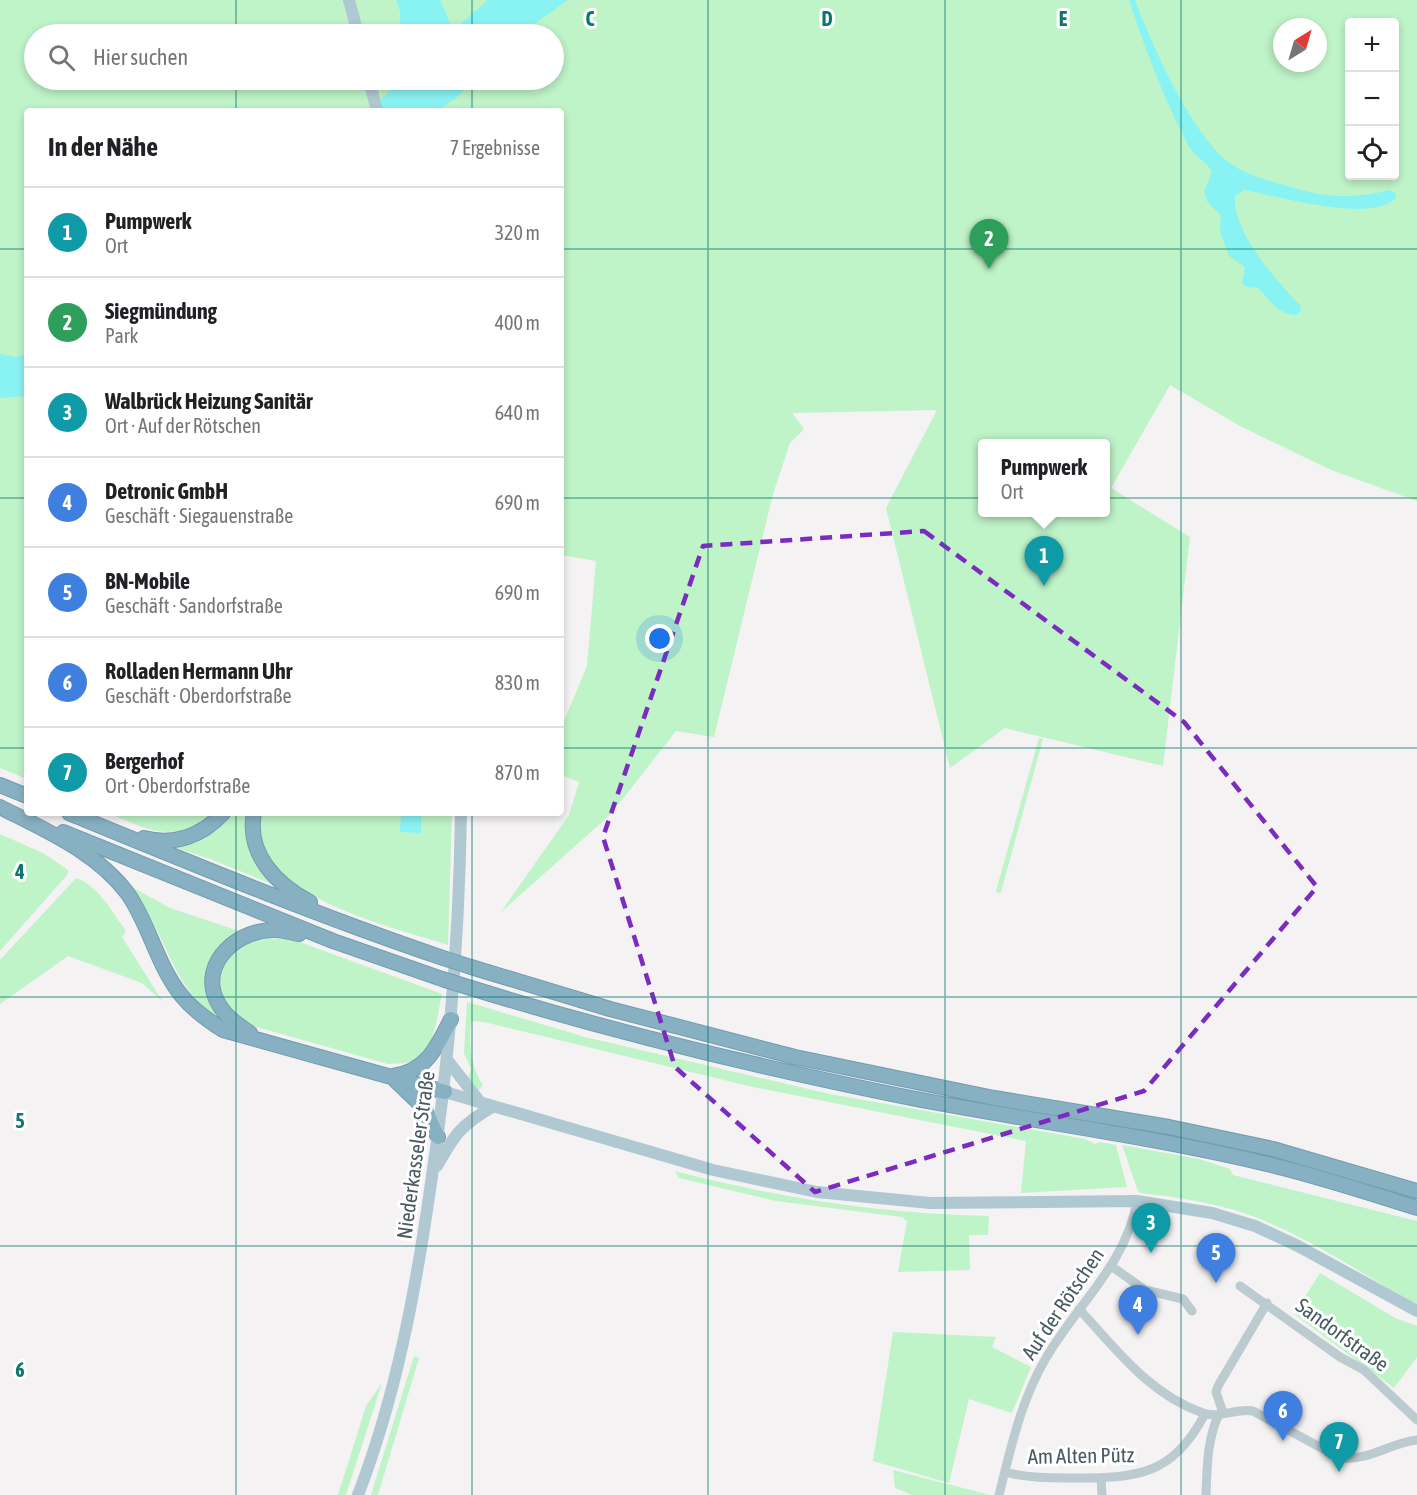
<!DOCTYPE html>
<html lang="de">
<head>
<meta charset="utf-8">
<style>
  body { margin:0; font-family:"Asap Condensed",sans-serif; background:#f2f2f2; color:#202124 }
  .controls { position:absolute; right:18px; top:18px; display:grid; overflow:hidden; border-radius:6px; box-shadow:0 3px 9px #0003 }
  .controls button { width:54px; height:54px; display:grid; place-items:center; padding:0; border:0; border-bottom:2px solid #e0e0e0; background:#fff; color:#202124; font:30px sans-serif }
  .compass { position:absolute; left:1273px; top:18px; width:54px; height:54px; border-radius:50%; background:#fff; box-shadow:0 3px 9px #0003; rotate:37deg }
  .you { position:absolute; left:660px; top:639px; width:21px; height:21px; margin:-15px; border:4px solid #fff; border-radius:50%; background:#1a73e8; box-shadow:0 0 0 9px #1a73e833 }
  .badge { display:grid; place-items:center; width:39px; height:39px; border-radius:50%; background:#2563eb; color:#fff; font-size:20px; font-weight:700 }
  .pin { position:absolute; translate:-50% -50px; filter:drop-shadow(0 2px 3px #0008) }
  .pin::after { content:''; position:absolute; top:32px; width:21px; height:18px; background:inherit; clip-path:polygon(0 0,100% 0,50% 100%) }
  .popup { position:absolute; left:978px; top:439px; width:132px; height:78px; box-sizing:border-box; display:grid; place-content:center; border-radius:6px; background:#fff; filter:drop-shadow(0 2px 4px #0005); font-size:20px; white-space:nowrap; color:#757577 }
  .popup b { font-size:22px; color:#202124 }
  .popup::after { content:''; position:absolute; left:50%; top:100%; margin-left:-12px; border:12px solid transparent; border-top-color:#fff }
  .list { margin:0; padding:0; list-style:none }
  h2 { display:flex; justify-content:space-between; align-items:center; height:78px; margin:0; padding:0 24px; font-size:26px }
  h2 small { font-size:20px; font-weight:400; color:#757577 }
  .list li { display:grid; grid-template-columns:39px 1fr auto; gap:18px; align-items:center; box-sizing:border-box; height:90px; padding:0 24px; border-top:2px solid #e0e0e0 }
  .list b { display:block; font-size:22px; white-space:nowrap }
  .list p { margin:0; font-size:20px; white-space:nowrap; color:#757577 }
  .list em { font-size:20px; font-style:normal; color:#757577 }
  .icon { flex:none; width:33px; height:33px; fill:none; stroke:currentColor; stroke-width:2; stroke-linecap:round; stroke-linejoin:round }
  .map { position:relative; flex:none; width:1417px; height:1495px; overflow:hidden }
  .search { position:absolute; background:#fff; box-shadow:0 3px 9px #0003; left:24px; top:24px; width:540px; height:66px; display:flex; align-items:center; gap:15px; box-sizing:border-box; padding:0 21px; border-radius:33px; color:#757577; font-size:22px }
  .panel { position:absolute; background:#fff; box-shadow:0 3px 9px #0003; left:24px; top:108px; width:540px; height:708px; border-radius:6px }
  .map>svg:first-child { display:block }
  .green { fill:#bff3c8; fill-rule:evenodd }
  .water { fill:#89f3f3 }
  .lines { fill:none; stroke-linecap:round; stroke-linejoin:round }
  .highway-casing { stroke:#729caf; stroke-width:16 }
  .minor { stroke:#bccbcf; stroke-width:9 }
  .major { stroke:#b0c8d2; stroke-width:12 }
  .highway { stroke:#87b1c3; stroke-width:14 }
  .highway-bridge-casing { stroke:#729caf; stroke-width:16; stroke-linecap:butt }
  .highway-bridge { stroke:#87b1c3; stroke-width:14 }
  .marked { fill:none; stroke:#7b2cbf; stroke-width:4.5; stroke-dasharray:12 8; stroke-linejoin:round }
  .grid { fill:none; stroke:#0f766e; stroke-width:1.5; stroke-opacity:0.55 }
  .labels { text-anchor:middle; stroke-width:6; stroke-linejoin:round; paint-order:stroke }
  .street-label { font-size:21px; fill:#485b61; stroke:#fff }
  .grid-label { font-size:20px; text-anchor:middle; font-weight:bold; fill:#0f766e; stroke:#fff; stroke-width:6; stroke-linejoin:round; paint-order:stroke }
</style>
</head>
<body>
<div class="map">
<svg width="1417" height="1495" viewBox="0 0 1417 1495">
  <rect width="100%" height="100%" fill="#f4f2f3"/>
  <path class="green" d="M0,0H535L493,34H34V80H554V34H495L541,0H1417V501L1331,470L1240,426L1170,385L1111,488L1190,537L1163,766L1005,728L950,768L886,508L937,410L792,413L804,429L790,443L773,494L714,737L676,731L610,815L501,912L569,815L579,782L561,775V728L587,666L596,561L561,555V111H27V779L0,768ZM1350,22H1394V176H1350ZM1282,27H1318V63H1282ZM982,444H1106V512H982Z
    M1039,738L1043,739L1001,892L998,893L996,891Z
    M108,813H213C176,847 148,829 108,813Z
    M231,813H249C242,841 255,863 272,884L210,859L168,845L221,823Z
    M260,813H452L448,945C390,926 245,895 260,813Z
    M0,834L43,853L68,870V874L0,951Z
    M76,878C99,886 112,912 126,931L122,937L163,1002L142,983L68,956L0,1004V960Z
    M128,885L170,908L242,932C234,935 230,939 224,945C202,968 226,995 223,1022C177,991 175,961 149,916C143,906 135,896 128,885Z
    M262,938L294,940L442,994C437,1015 435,1053 412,1062C405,1064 395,1063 388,1064L250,1025C221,1009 208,973 235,949C241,943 254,941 262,938Z
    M467,1002L585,1037L830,1094L1085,1139L1095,1144L1100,1142L1116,1145L1127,1187L1021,1193L1026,1141L753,1087L484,1022L471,1021C469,1043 470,1067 483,1085L479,1090L467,1081L471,1069L464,1053Z
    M1122,1145L1199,1159L1230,1169L1233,1175L1417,1221V1305C1366,1276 1317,1243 1263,1220C1224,1204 1183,1198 1141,1193L1138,1191Z
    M675,1171C779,1198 881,1214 989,1216L988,1235H969L970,1270L898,1272L907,1221L902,1217L776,1201L679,1178Z
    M1320,1273L1395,1318L1417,1326V1357L1394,1388L1294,1314Z
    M893,1332L996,1337L992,1347L1031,1367L1012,1413L969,1399L949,1483L873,1461Z
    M414,1356L419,1358L378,1495H371Z
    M382,1383L346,1495H338L366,1406Z
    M893,1470L990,1495H912L895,1488Z"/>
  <path class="water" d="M396,0H440L453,30L488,0H568L520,34H400V11Z
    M1129,0H1135C1152,45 1192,136 1231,164C1248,176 1271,181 1291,187C1326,198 1353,199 1389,190L1395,193L1396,198C1371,224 1277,196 1244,190L1235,196C1232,232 1276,280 1300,305L1301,311L1296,315C1276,314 1270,299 1258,288L1247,287L1242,283L1245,267L1229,256L1220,232L1221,216L1207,201L1204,191L1212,172C1207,161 1194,157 1188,145C1164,99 1145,49 1129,0Z
    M396,80H475L456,98L437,111H367L394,87Z
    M0,354L15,357L27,354V396L0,398Z
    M401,813H421V833L400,832Z"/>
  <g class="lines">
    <defs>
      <path id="highway" d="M0,785L27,796
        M0,807C45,830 97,852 128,894C150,926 157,965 181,995C193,1010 207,1020 223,1030L445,1092
        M69,813C193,864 316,915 443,958
        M254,813C246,854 277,885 310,902
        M63,832L333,941L442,979
        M144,838C174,846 202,836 223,813
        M471,967L610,1009L795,1057L994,1098L1169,1127L1273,1149L1417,1191
        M471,988C616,1033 762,1068 911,1098C1030,1121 1150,1136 1267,1164C1318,1176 1367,1192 1417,1208
        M250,1033C237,1024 224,1016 217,1001C198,962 240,928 276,930C284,930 292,933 299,934
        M393,1076C427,1071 437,1047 451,1019
        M395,1080L424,1108L438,1137"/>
    </defs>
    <use href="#highway" class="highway-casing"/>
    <path class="minor" d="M1111,1266L1145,1290L1183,1299L1192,1311
      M1240,1286L1340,1357L1364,1370L1417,1420
      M1079,1309C1116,1349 1150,1395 1203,1413C1219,1419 1236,1408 1253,1411L1340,1458C1369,1461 1390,1443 1417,1440
      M1223,1413L1216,1392L1218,1386L1267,1303
      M1005,1472C1027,1478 1050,1478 1074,1478C1137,1478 1172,1476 1205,1414
      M1101,1478L1102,1495
      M999,1495C1011,1447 1021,1400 1046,1358C1076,1306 1127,1263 1137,1201
      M1206,1495C1207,1468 1207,1439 1219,1414"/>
    <path class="major" d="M349,0L358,34
      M369,80L377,111
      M448,1061L480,1102
      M445,1092L713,1170L817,1192L930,1203L1137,1201L1212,1213L1255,1226L1298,1246L1417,1311
      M437,1166C455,1134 460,1126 492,1107
      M358,1495C396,1396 415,1294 430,1190C449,1064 459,940 461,813"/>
    <use href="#highway" class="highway"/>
    <defs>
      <path id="highway-bridge" d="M443,958L471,967
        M442,979L471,988"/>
    </defs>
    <use href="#highway-bridge" class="highway-bridge-casing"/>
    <use href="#highway-bridge" class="highway-bridge"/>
  </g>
  <path class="marked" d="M924,531L1184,722L1317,887L1144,1091L815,1192L675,1067L603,837L703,546Z"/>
  <path class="grid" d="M236,0V34M472,0V34M708,0V1495M945,0V1495M1181,0V1495M236,80V111M472,80V111M0,249H27M561,249H1417M0,498H27M561,498H1417M0,748H27M561,748H1417M236,813V1495M472,813V1495M0,997H1417M0,1246H1417"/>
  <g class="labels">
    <g class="street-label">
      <text transform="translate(416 1155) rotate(-82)" y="7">Niederkasseler Straße</text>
      <text transform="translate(1063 1304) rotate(-56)" y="7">Auf der Rötschen</text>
      <text transform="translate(1342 1335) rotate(36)" y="7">Sandorfstraße</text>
      <text transform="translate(1081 1456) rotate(-1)" y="7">Am Alten Pütz</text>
    </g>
  </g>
  <g class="grid-label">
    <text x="590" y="26">C</text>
    <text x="827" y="26">D</text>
    <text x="1063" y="26">E</text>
    <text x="20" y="879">4</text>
    <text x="20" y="1128">5</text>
    <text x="20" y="1377">6</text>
  </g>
</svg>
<div class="controls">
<button>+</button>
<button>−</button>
<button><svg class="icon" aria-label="locate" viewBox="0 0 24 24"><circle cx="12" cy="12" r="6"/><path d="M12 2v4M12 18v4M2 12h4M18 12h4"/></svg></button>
</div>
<svg class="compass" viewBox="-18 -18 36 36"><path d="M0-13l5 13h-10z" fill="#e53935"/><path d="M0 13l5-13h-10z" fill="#757577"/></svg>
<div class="you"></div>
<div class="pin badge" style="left:1044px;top:586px;background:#0f9aa8">1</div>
<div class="popup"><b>Pumpwerk</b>Ort</div>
<div class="pin badge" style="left:989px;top:269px;background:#2e9e5b">2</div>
<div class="pin badge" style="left:1151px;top:1253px;background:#0f9aa8">3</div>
<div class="pin badge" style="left:1138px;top:1335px;background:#3f7fe0">4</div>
<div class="pin badge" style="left:1216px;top:1283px;background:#3f7fe0">5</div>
<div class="pin badge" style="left:1283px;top:1441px;background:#3f7fe0">6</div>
<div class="pin badge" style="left:1339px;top:1472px;background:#0f9aa8">7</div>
<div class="search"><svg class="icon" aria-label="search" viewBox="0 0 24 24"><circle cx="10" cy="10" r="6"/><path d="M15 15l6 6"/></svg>Hier suchen</div>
<section class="panel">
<h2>In der Nähe<small>7 Ergebnisse</small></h2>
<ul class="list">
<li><span class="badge" style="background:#0f9aa8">1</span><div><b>Pumpwerk</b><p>Ort</p></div><em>320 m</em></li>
<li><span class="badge" style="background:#2e9e5b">2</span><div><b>Siegmündung</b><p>Park</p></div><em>400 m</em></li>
<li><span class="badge" style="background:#0f9aa8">3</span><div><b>Walbrück Heizung Sanitär</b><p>Ort · Auf der Rötschen</p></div><em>640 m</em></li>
<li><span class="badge" style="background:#3f7fe0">4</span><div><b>Detronic GmbH</b><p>Geschäft · Siegauenstraße</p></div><em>690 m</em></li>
<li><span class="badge" style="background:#3f7fe0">5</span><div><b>BN-Mobile</b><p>Geschäft · Sandorfstraße</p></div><em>690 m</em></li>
<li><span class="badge" style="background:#3f7fe0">6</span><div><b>Rolladen Hermann Uhr</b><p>Geschäft · Oberdorfstraße</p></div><em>830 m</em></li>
<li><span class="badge" style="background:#0f9aa8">7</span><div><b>Bergerhof</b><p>Ort · Oberdorfstraße</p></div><em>870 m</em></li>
</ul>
</section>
</div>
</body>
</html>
